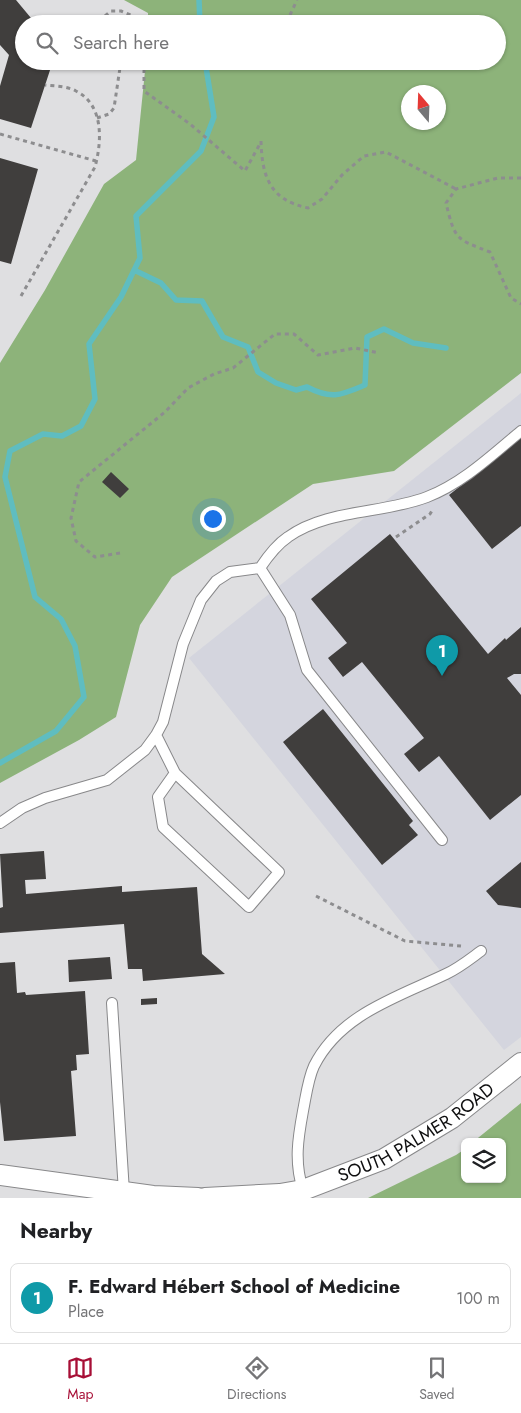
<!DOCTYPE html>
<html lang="en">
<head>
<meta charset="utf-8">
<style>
  body { margin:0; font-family:Jost,sans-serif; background:#f6f6f6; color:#202124 }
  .controls { position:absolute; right:15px; bottom:15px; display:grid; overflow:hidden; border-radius:8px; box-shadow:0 1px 4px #0004 }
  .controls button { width:45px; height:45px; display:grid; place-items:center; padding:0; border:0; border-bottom:1px solid #e0e0e0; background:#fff; color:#202124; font:25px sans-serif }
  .compass { position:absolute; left:401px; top:85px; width:45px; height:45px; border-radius:50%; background:#fff; box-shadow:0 1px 4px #0004; rotate:341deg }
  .you { position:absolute; left:212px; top:518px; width:18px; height:18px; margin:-12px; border:4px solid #fff; border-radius:50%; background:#1a73e8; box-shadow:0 0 0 8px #1a73e833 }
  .badge { display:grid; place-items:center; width:32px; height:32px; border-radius:50%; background:#a70f36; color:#fff; font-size:16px; font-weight:700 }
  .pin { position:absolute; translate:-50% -41px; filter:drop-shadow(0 1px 2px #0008) }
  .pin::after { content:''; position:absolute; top:26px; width:18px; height:15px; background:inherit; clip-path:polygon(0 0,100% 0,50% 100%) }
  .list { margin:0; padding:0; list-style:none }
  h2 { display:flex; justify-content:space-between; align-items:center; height:65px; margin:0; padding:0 20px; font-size:21px }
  h2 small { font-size:16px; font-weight:400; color:#757577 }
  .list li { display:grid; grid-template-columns:32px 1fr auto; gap:15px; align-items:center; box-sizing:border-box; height:70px; margin:0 10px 10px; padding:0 10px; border:1px solid #e0e0e0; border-radius:8px }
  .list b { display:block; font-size:19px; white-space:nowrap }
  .list p { margin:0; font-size:16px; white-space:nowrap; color:#757577 }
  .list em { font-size:16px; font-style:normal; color:#757577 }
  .icon { flex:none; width:28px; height:28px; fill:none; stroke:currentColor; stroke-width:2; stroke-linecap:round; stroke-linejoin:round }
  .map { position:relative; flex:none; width:521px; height:1198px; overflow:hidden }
  .search { position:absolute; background:#fff; box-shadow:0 1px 4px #0004; left:15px; right:15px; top:15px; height:55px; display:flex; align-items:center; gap:12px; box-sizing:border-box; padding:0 18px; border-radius:28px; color:#757577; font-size:19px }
  .sheet { height:145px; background:#fff }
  nav { display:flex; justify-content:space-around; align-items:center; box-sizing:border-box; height:70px; border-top:1px solid #e0e0e0; background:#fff; font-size:14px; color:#757577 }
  nav a { display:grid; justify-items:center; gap:2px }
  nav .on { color:#a70f36 }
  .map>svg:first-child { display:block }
  .built { fill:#d4d5de }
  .forest { fill:#8db37a; fill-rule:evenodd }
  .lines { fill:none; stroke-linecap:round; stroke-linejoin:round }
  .stream { stroke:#5fbdc0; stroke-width:5.5 }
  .building { fill:#403e3d }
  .service-casing { stroke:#88888a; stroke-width:12 }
  .minor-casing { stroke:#88888a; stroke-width:22 }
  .path { stroke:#8d8d8f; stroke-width:3; stroke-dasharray:4 4; stroke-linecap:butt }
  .service { stroke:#fff; stroke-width:10 }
  .minor { stroke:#fff; stroke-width:20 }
  .labels { text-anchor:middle; stroke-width:5; stroke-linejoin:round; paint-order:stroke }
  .street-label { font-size:18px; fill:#0e0e0f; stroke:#ececee }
</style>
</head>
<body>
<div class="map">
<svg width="521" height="1198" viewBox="0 0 521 1198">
  <rect width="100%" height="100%" fill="#dfdfe1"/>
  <path class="built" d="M521,393V1037L504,1050L189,658Z"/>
  <path class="forest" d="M124,0H521V373L394,471L313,484L172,577L140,625L116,717L79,740L0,783V363L45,290L104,184L136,160L146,61H497V24H148V13ZM408,92H438V122H408Z
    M521,1103V1198H368L456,1155L465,1149V1179H502V1142H473Z"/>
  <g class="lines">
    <path class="stream" d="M199,0L200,24
      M134,270L161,283L176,300L202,301L223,337L248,347L258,372L276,383L296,390L307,387C332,400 341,395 365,385L367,337L384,329L413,343L446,348
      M0,763L56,731L84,697L75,646L61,619L35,597L5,477L10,451L43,434L62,436L81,426L95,399L89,344L121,297L140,258L136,216L201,151L214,117L205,61"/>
  </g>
  <path class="building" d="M0,0H16L36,24H24V61H53L31,128L0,119V86L9,55L0,45Z
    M0,158L38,169L11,264L0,261Z
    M521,438V526L492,549L449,495Z
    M111,472L129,489L120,498L102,482Z
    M390,534L488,654L505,638L506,640L521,627V674H514L507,678L521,695V795L490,820L439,756L419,772L404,754L424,738L362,662L343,677L328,658L347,643L311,599Z
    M323,709L413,821L409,825L418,835L382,865L283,742Z
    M44,851L46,879L25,880L26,894L122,886V892L197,887L202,954L225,974L143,981L142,969H128L124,924L0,933V908L3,907L0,854Z
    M521,862V908L498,905L486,891Z
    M110,957L112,979L69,982L68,960Z
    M15,962L17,993L25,992L26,995L85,991L89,1054L76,1055L77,1070L71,1071L76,1136L4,1141L0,1102V963Z
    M157,998V1004L141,1005V999Z"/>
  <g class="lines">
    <defs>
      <path id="service" d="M260,568L290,615L307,670L442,840
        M156,735L175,773
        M175,773L279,872L249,907L163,827L158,797Z
        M0,823L22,808L45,798L107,780L145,750L156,735L163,722L183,644L201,600L216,581L230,572L260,568C268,556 276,545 288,537C327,509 383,514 427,497C463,483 492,455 521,431
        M112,1003L124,1192
        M303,1190C294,1162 298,1138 303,1111C306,1096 308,1079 314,1066C340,1014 398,997 446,974C459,968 470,959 481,951"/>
      <g id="minor">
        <path d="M0,1175L153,1196L198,1198"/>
        <path id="s1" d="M205,1198L280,1194L303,1190L384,1159L452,1118L521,1063"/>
      </g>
    </defs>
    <use href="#service" class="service-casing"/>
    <use href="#minor" class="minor-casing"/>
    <path class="path" d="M290,15L297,0
      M105,24V16L111,11H121L143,20V24
      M144,61V91L190,124L245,171L261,142
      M97,118L109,114L114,108L121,61
      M0,134L96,161
      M261,141C262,177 270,200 308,208L322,199L342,175L364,156L386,152L456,189
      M521,178H498L456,189L446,203C455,240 456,239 490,252L511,298L521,304
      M21,296L95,167C102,141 104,105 76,91C67,86 54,86 45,85
      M396,537L430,514L433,509
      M120,553L95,557L76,541L71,518L79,482L165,412L188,388L214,374L233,368L275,334H294L318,355L355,348L379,353
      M316,896L405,941L461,946"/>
    <use href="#service" class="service"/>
    <use href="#minor" class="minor"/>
  </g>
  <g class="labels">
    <g class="street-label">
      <text dy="6" stroke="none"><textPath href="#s1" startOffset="226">SOUTH PALMER ROAD</textPath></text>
    </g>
  </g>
</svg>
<div class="controls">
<button><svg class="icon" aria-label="layers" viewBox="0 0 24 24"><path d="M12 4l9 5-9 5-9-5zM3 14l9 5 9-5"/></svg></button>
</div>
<svg class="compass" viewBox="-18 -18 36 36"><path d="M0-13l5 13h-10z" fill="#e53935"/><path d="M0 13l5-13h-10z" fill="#757577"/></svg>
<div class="you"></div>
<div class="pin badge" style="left:442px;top:676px;background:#0f9aa8">1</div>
<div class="search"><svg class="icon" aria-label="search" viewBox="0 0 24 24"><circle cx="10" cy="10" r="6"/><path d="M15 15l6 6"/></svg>Search here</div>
</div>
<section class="sheet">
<h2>Nearby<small></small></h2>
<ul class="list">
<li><span class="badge" style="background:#0f9aa8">1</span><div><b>F. Edward Hébert School of Medicine</b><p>Place</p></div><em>100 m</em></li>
</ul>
</section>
<nav>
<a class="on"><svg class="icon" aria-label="map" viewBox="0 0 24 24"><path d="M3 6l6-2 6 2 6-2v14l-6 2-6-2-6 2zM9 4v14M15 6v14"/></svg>Map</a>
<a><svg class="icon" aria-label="directions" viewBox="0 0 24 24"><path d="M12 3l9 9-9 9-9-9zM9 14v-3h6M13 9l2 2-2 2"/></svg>Directions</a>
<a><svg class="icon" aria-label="saved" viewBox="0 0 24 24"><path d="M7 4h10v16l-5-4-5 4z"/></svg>Saved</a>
</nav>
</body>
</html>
